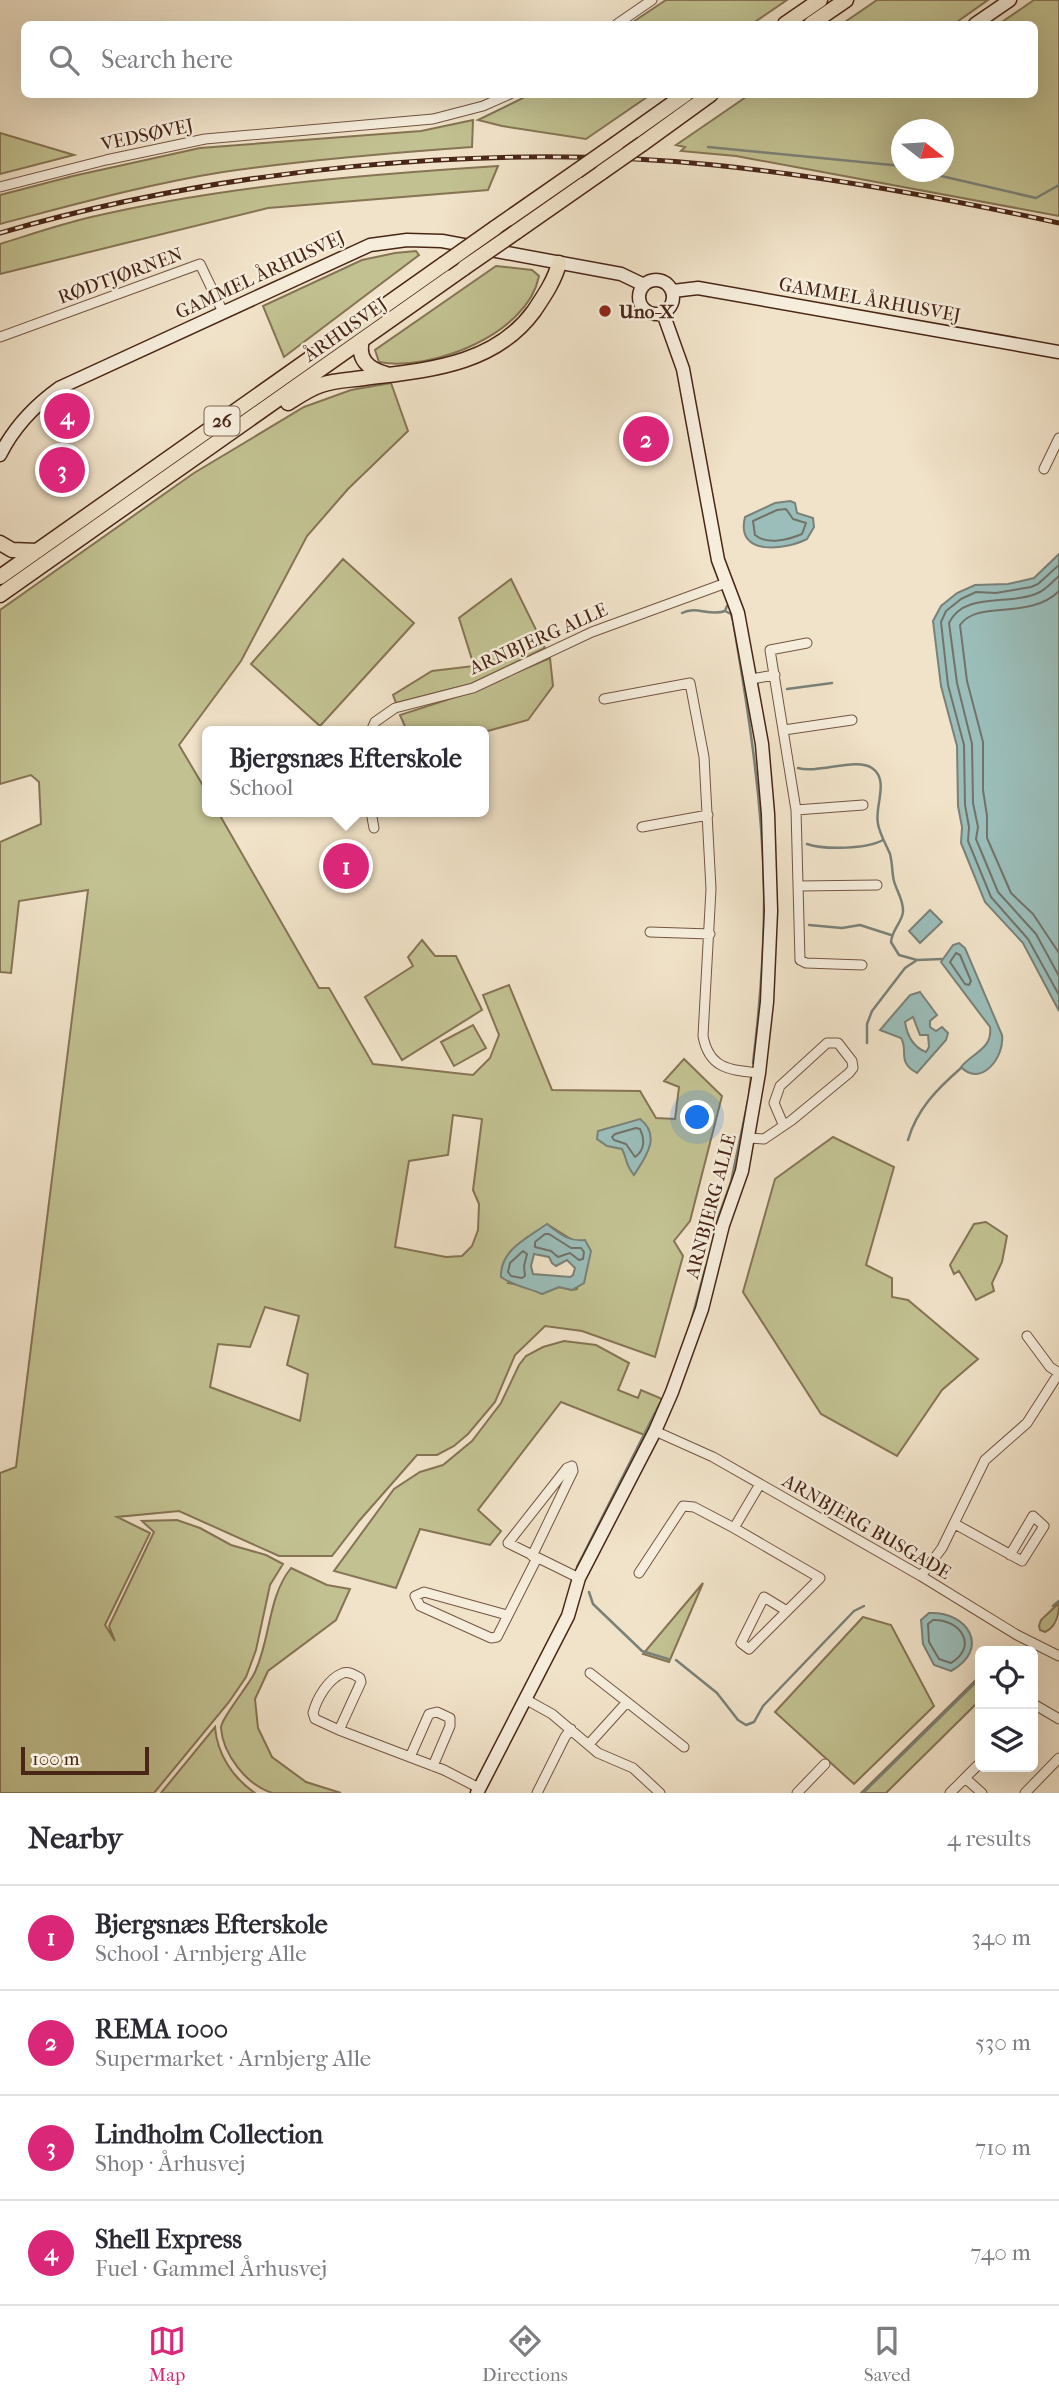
<!DOCTYPE html>
<html lang="en">
<head>
<meta charset="utf-8">
<style>
  body { margin:0; font-family:"IM FELL French Canon",serif; background:#f2f2f3; color:#2b2b33 }
  .controls { position:absolute; right:21px; bottom:21px; display:grid; overflow:hidden; border-radius:10px; box-shadow:0 7px 28px #0002 }
  .controls button { width:63px; height:63px; display:grid; place-items:center; padding:0; border:0; border-bottom:2px solid #e1e1e2; background:#fff; color:#2b2b33; font:35px sans-serif }
  .compass { position:absolute; left:891px; top:119px; width:63px; height:63px; border-radius:50%; background:#fff; box-shadow:0 7px 28px #0002; rotate:107deg }
  .scale { position:absolute; left:21px; bottom:18px; width:128px; box-sizing:border-box; padding-left:7px; border:4px solid #492616; border-top:0; font-size:19px; line-height:24px; white-space:nowrap; color:#492616; -webkit-text-stroke:5px #f6eddc; paint-order:stroke }
  .you { position:absolute; left:698px; top:1118px; width:24px; height:24px; margin:-18px; border:5px solid #fff; border-radius:50%; background:#1a73e8; box-shadow:0 0 0 10px #1a73e833 }
  .badge { display:grid; place-items:center; width:46px; height:46px; border-radius:50%; background:#db2777; color:#fff; font-size:23px; font-weight:700 }
  .pin { position:absolute; translate:-50% -50%; border:4px solid #fff; box-shadow:0 2px 7px #0006 }
  .popup { position:absolute; left:202px; top:726px; width:287px; height:91px; box-sizing:border-box; display:grid; place-content:center; border-radius:10px; background:#fff; filter:drop-shadow(0 2px 5px #0005); font-size:23px; white-space:nowrap; color:#7c7c81 }
  .popup b { font-size:26px; color:#2b2b33 }
  .popup::after { content:''; position:absolute; left:50%; top:100%; margin-left:-14px; border:14px solid transparent; border-top-color:#fff }
  .list { margin:0; padding:0; list-style:none }
  h2 { display:flex; justify-content:space-between; align-items:center; height:91px; margin:0; padding:0 28px; font-size:30px }
  h2 small { font-size:23px; font-weight:400; color:#7c7c81 }
  .list li { display:grid; grid-template-columns:46px 1fr auto; gap:21px; align-items:center; box-sizing:border-box; height:105px; padding:0 28px; border-top:2px solid #e1e1e2 }
  .list b { display:block; font-size:26px; white-space:nowrap }
  .list p { margin:0; font-size:23px; white-space:nowrap; color:#7c7c81 }
  .list em { font-size:23px; font-style:normal; color:#7c7c81 }
  .icon { flex:none; width:38px; height:38px; fill:none; stroke:currentColor; stroke-width:2; stroke-linecap:round; stroke-linejoin:round }
  .map { position:relative; flex:none; width:1059px; height:1793px; overflow:hidden }
  .search { position:absolute; background:#fff; box-shadow:0 7px 28px #0002; left:21px; right:21px; top:21px; height:77px; display:flex; align-items:center; gap:18px; box-sizing:border-box; padding:0 24px; border-radius:10px; color:#7c7c81; font-size:26px }
  .sheet { height:511px; background:#fff }
  nav { display:flex; justify-content:space-around; align-items:center; box-sizing:border-box; height:98px; border-top:2px solid #e1e1e2; background:#fff; font-size:19px; color:#7c7c81 }
  nav a { display:grid; justify-items:center; gap:4px }
  nav .on { color:#db2777 }
  .map>svg:first-child { display:block }
  .green { fill:#c2c191; stroke:#867454; stroke-width:2; fill-rule:evenodd }
  .water { fill:#9bbeba; stroke:#7a8178; stroke-width:2; fill-rule:evenodd }
  .lines { fill:none; stroke-linecap:round; stroke-linejoin:round }
  .shore { stroke:#727268; stroke-width:2 }
  .stream { stroke:#7a8178; stroke-width:2.5 }
  .street-casing { stroke:#735543; stroke-width:11 }
  .secondary-casing { stroke:#492616; stroke-width:15 }
  .primary-casing { stroke:#492616; stroke-width:17 }
  .street { stroke:#f6eddc; stroke-width:9 }
  .secondary { stroke:#f6eddc; stroke-width:12 }
  .primary { stroke:#f1e3c9; stroke-width:14 }
  .rail-casing { stroke:#492616; stroke-width:5 }
  .rail { stroke:#f6eddc; stroke-width:2.5; stroke-dasharray:8; stroke-linecap:butt }
  .primary-bridge-casing { stroke:#492616; stroke-width:17; stroke-linecap:butt }
  .primary-bridge { stroke:#f1e3c9; stroke-width:14 }
  .poi-dot { fill:#8f2418; stroke:#f6eddc; stroke-width:2.5 }
  .labels { text-anchor:middle; stroke-width:5; stroke-linejoin:round; paint-order:stroke }
  .shield { fill:#f6eddc; stroke:#7d6251; stroke-width:2 }
  .shield-label { font-size:18px; font-weight:bold; fill:#492616 }
  .street-label { font-size:19px; fill:#492616; stroke:#f6eddc }
  .poi-label { font-size:19px; font-weight:bold; fill:#492616; stroke:#f6eddc; text-anchor:start }
</style>
</head>
<body>
<div class="map">
<svg width="1059" height="1793" viewBox="0 0 1059 1793">
  <rect width="100%" height="100%" fill="#f1e3c9"/>
  <filter id="stains"><feTurbulence type="fractalNoise" baseFrequency=".00286" numOctaves="4"/><feColorMatrix values="0 0 0 0 .2 0 0 0 0 .09 0 0 0 0 .02 0 0 0 .5 -.17"/></filter>
  <radialGradient id="worn" r=".72"><stop offset=".6" stop-color="#630" stop-opacity="0"/><stop offset="1" stop-color="#630" stop-opacity=".3"/></radialGradient>
  <path class="green" d="M666,0H787L752,24H630Z
    M877,0H988L954,24H842Z
    M1034,0H1059V216L736,156L681,151L685,147L676,145L749,95L853,94L867,97L890,94H1034V24H999ZM902,130H944V172H902Z
    M529,95V94L650,95L586,139L502,126L478,120Z
    M473,120L472,147C389,153 305,160 223,172C148,184 73,205 0,224V195L73,176L200,148L421,131Z
    M0,133L74,155L0,174Z
    M498,166L488,190L268,208L0,274V244C29,235 58,225 87,218C221,186 360,175 498,166Z
    M416,251L419,255L284,357L263,306L362,260L395,253Z
    M496,266L532,270L539,276C528,334 431,372 379,362L375,350Z
    M391,383L408,431L348,489L307,536L241,661L179,745L208,794V812H218L319,988H329L373,1064L473,1075L490,1058L499,1035L483,995L509,985L552,1090L640,1091L656,1118L675,1119L679,1087L664,1081L684,1059L722,1096L690,1221L674,1241L683,1256L655,1357L582,1331L545,1326L515,1355L495,1402L468,1434L454,1446L437,1455H417L359,1521L332,1556H279L179,1511L117,1517L150,1533L105,1625L115,1641L109,1626L154,1532L142,1521L177,1520L200,1528L231,1545L266,1555L283,1564L270,1585L256,1650L246,1677L229,1702L154,1793H0V1473L16,1467L88,890L19,901L11,973L0,972V842L41,824L39,782L31,775L0,784V610L194,473L304,407L351,390ZM453,1115L482,1119L473,1190L479,1204L478,1230L472,1246L462,1256L446,1257L395,1247L409,1161L448,1155ZM640,1120L625,1155L622,1149L626,1124ZM547,1224L574,1241L577,1289L572,1290L559,1287L542,1294L526,1286L508,1283ZM265,1307L299,1316L287,1365L308,1374L300,1421L210,1387L218,1344L250,1347Z
    M343,559L414,623L320,726L251,664Z
    M511,579L545,648L471,684L396,703L393,695L432,671L474,666L459,618Z
    M550,658L553,686L528,720L484,732L407,731L400,715L474,691Z
    M422,940L435,956H456L482,1010L402,1060L365,997L413,966L408,957Z
    M473,1025L486,1048L454,1066L441,1042Z
    M833,1137L894,1167L866,1265L892,1278V1297L908,1300L978,1359L942,1390L897,1456L821,1414L743,1292L775,1179Z
    M986,1222L1007,1236L1002,1262L992,1283L994,1291L976,1300L959,1271L954,1274L950,1265L974,1224Z
    M564,1341L596,1345L629,1363L618,1390L638,1398L641,1390L660,1398L663,1403L647,1436L561,1402L478,1510L501,1531L490,1545L420,1529L396,1588L334,1571L394,1489L420,1472L443,1465L472,1441L501,1403L519,1365L526,1356L543,1347Z
    M291,1568L327,1585L350,1589L336,1620L268,1671L255,1699L258,1728L272,1757L306,1782L341,1793H272C247,1785 223,1755 221,1728C220,1720 248,1686 254,1674C271,1640 267,1598 291,1568Z
    M703,1583L669,1662L643,1654Z
    M1059,1603C1059,1614 1056,1627 1045,1632L1040,1630L1039,1626L1041,1620Z
    M863,1617L891,1625L934,1706L854,1784L775,1712Z
    M980,1676V1700L886,1793H861Z
    M215,1727C217,1754 233,1778 255,1793H161Z"/>
  <path class="water" d="M790,501L795,503L797,513L813,518L814,527L807,539C786,550 735,557 745,517L775,503Z
    M1059,554V1011L1023,943L985,902L961,843L962,827L958,806L957,746L941,686L933,621L941,606L957,593L975,585L1008,584L1034,578Z
    M930,910L942,922L920,943L909,931Z
    M959,943L965,948L1002,1035C1005,1057 981,1088 961,1067C972,1053 993,1049 990,1027L941,962L953,945Z
    M920,992L937,1015L930,1021V1027L936,1031L942,1027L948,1033L946,1040L917,1073C896,1061 909,1051 901,1038L880,1030L910,995ZM913,1017L920,1035H928L929,1047L926,1052C913,1047 907,1035 905,1022Z
    M640,1119C662,1136 645,1158 634,1175C624,1163 628,1160 622,1149L607,1146L597,1139L598,1131Z
    M547,1224C560,1234 569,1242 585,1240L591,1251L584,1283L572,1290L559,1287L542,1294C529,1288 513,1286 501,1277C500,1250 527,1238 547,1224ZM534,1254L549,1257L552,1263L556,1266L567,1260L575,1268L573,1275L570,1277L533,1274L531,1266Z
    M929,1613C968,1611 991,1649 951,1671L934,1665L923,1644L921,1620Z"/>
  <g class="lines">
    <path class="shore" d="M786,509L793,519L806,523L802,534C788,540 767,545 755,535L753,521L777,510Z
      M1059,565L1038,584L1031,587L996,593L976,592L961,599L946,611L941,622L948,685L964,745L965,805L969,827L968,841L991,897L1028,939L1059,995
      M1059,576C1052,582 1047,589 1038,593C1010,606 964,591 949,623L957,683L972,744L973,803L978,827L976,839L998,892L1036,934L1059,976
      M1059,591C1029,621 978,599 960,625L967,681L983,742V790L987,816V838L1011,893L1033,914L1059,953
      M956,953L960,955L971,981L969,985L965,984L950,962Z
      M636,1128L640,1129C645,1139 645,1150 635,1157L626,1144L614,1140L612,1137L615,1134Z
      M545,1234H549L571,1248H581L584,1252L583,1259L579,1260L570,1253L558,1257L551,1251L535,1247V1242Z
      M523,1251L527,1254L524,1266L525,1276L522,1278L511,1276L508,1272L510,1263Z
      M933,1620C960,1619 979,1646 951,1663L939,1659L929,1642L928,1624Z"/>
    <path class="stream" d="M708,147L902,166
      M924,172L1036,198L1059,185
      M727,606L725,611L731,614L733,621C748,709 762,797 764,887C765,946 760,1005 753,1063
      M682,613C697,605 709,617 725,611
      M787,689L832,683
      M798,768C817,774 857,757 872,768C890,780 874,807 878,824C880,835 886,844 890,854C892,862 892,868 893,876C894,888 904,899 903,912C902,922 892,930 891,942L899,955L917,960
      M807,844C825,850 867,849 883,840
      M809,925L842,928L860,925L891,935
      M867,1043V1024L872,1011L905,968L917,960L942,959
      M749,1095L751,1078
      M908,1140C917,1109 937,1089 961,1068
      M713,1241L718,1218L731,1182L748,1101
      M690,1325L706,1266
      M577,1567L660,1403
      M589,1592L593,1604L642,1651L668,1659
      M1053,1606L1059,1601
      M676,1660L717,1693L738,1720L746,1725L754,1722L763,1706L854,1611L864,1606
      M863,1793L980,1678"/>
    <defs>
      <path id="street" d="M617,24L652,0
        M0,187L106,160L205,139L433,119L483,106L510,94
        M0,337L200,264L223,312
        M1044,469L1059,438
        M807,643L770,650L796,810L800,960L806,963L862,965
        M751,679L775,675
        M604,699L690,683L704,757L711,889L703,1036C709,1069 730,1070 759,1073
        M784,730L852,720
        M371,731L375,722L395,708L473,688L592,632L726,583
        M796,810L863,805
        M371,812L374,828
        M642,827L708,815
        M799,886L877,885
        M650,932L710,934
        M749,1138L764,1139L792,1120L849,1073L853,1068L852,1061L838,1043H827L780,1086L774,1103L783,1124
        M1027,1336L1050,1367L1059,1373
        M655,1431L713,1457L921,1576L1017,1635L1059,1656
        M760,1484L734,1528L820,1578L749,1649L741,1643L764,1597L787,1611
        M955,1524L1022,1561L1044,1526L1033,1516L1010,1555
        M532,1556L573,1471L572,1466L567,1468L508,1543L579,1578
        M639,1573L683,1506L694,1507L734,1528
        M921,1576L942,1548L985,1460L1027,1423L1059,1373
        M507,1615L424,1592L415,1596L420,1606L491,1638L497,1637L537,1558
        M590,1673L627,1702
        M525,1699L552,1714L598,1753L633,1768L660,1793
        M1033,1710L1037,1706L1059,1719
        M339,1730L315,1719L313,1713C317,1698 328,1679 343,1673C349,1671 355,1675 360,1678L361,1682L339,1730L444,1770L479,1788
        M589,1744L627,1702L684,1747
        M410,1757L429,1714L437,1712L450,1718V1726L433,1766
        M980,1763L965,1778L982,1793
        M537,1793L565,1737L571,1729
        M797,1793L825,1764
        M950,1793L965,1778
        M1025,1793L1059,1758"/>
      <path id="secondary" d="M975,24L1010,0
        M639 297a17 17 0 1 1 34 0a17 17 0 1 1-34 0Z
        M673,291L698,288L1059,352
        M0,455C14,427 34,406 59,388L370,245L407,240L442,241L621,274L644,285
        M477,1793L568,1616L579,1578L655,1431L672,1392L702,1309L723,1225L742,1171L759,1073L767,1002L771,911L768,814L762,744L738,613L718,560L683,369L663,313"/>
      <path id="primary" d="M785,24L820,0
        M811,24L846,0
        M617,143L686,94
        M642,144L711,94
        M495,228L577,171
        M516,232L602,172
        M362,340C357,359 368,369 386,374
        M288,403C299,396 309,389 321,385C335,380 350,380 364,378C426,370 494,366 534,311C544,296 555,280 559,263
        M0,543L12,550L37,551
        M0,577L444,264
        M0,595L464,268"/>
    </defs>
    <use href="#street" class="street-casing"/>
    <use href="#secondary" class="secondary-casing"/>
    <use href="#primary" class="primary-casing"/>
    <use href="#street" class="street"/>
    <use href="#secondary" class="secondary"/>
    <use href="#primary" class="primary"/>
    <defs>
      <path id="rail" d="M0,233C220,169 486,142 714,165C831,177 945,198 1059,223"/>
    </defs>
    <use href="#rail" class="rail-casing"/>
    <use href="#rail" class="rail"/>
    <defs>
      <path id="primary-bridge" d="M577,171L617,143
        M602,172L642,144
        M444,264L495,228
        M464,268L516,232"/>
    </defs>
    <use href="#primary-bridge" class="primary-bridge-casing"/>
    <use href="#primary-bridge" class="primary-bridge"/>
  </g>
  <circle class="poi-dot" cx="605" cy="311" r="7"/>
  <g class="labels">
    <rect class="shield" x="204.5" y="406.5" width="35" height="29" rx="5"/>
    <g class="shield-label">
      <text x="222" y="427">26</text>
    </g>
    <g class="street-label">
      <text transform="translate(147 134) rotate(-12)" y="7">VEDSØVEJ</text>
      <text transform="translate(260 274) rotate(-25)" y="7">GAMMEL ÅRHUSVEJ</text>
      <text transform="translate(120 275) rotate(-20)" y="7">RØDTJØRNEN</text>
      <text transform="translate(870 299) rotate(10)" y="7">GAMMEL ÅRHUSVEJ</text>
      <text transform="translate(345 329) rotate(-35)" y="7">ÅRHUSVEJ</text>
      <text transform="translate(538 638) rotate(-24)" y="7">ARNBJERG ALLE</text>
      <text transform="translate(710 1206) rotate(-75)" y="7">ARNBJERG ALLE</text>
      <text transform="translate(867 1526) rotate(30)" y="7">ARNBJERG BUSGADE</text>
    </g>
    <g class="poi-label">
      <text x="619" y="318">Uno-X</text>
    </g>
  </g>
  <rect width="100%" height="100%" filter="url(#stains)"/>
  <rect width="100%" height="100%" fill="url(#worn)"/>
</svg>
<div class="controls">
<button><svg class="icon" aria-label="locate" viewBox="0 0 24 24"><circle cx="12" cy="12" r="6"/><path d="M12 2v4M12 18v4M2 12h4M18 12h4"/></svg></button>
<button><svg class="icon" aria-label="layers" viewBox="0 0 24 24"><path d="M12 4l9 5-9 5-9-5zM3 14l9 5 9-5"/></svg></button>
</div>
<svg class="compass" viewBox="-18 -18 36 36"><path d="M0-13l5 13h-10z" fill="#e53935"/><path d="M0 13l5-13h-10z" fill="#7c7c81"/></svg>
<div class="scale">100 m</div>
<div class="you"></div>
<div class="pin badge" style="left:346px;top:866px">1</div>
<div class="popup"><b>Bjergsnæs Efterskole</b>School</div>
<div class="pin badge" style="left:646px;top:439px">2</div>
<div class="pin badge" style="left:62px;top:470px">3</div>
<div class="pin badge" style="left:67px;top:416px">4</div>
<div class="search"><svg class="icon" aria-label="search" viewBox="0 0 24 24"><circle cx="10" cy="10" r="6"/><path d="M15 15l6 6"/></svg>Search here</div>
</div>
<section class="sheet">
<h2>Nearby<small>4 results</small></h2>
<ul class="list">
<li><span class="badge">1</span><div><b>Bjergsnæs Efterskole</b><p>School · Arnbjerg Alle</p></div><em>340 m</em></li>
<li><span class="badge">2</span><div><b>REMA 1000</b><p>Supermarket · Arnbjerg Alle</p></div><em>530 m</em></li>
<li><span class="badge">3</span><div><b>Lindholm Collection</b><p>Shop · Århusvej</p></div><em>710 m</em></li>
<li><span class="badge">4</span><div><b>Shell Express</b><p>Fuel · Gammel Århusvej</p></div><em>740 m</em></li>
</ul>
</section>
<nav>
<a class="on"><svg class="icon" aria-label="map" viewBox="0 0 24 24"><path d="M3 6l6-2 6 2 6-2v14l-6 2-6-2-6 2zM9 4v14M15 6v14"/></svg>Map</a>
<a><svg class="icon" aria-label="directions" viewBox="0 0 24 24"><path d="M12 3l9 9-9 9-9-9zM9 14v-3h6M13 9l2 2-2 2"/></svg>Directions</a>
<a><svg class="icon" aria-label="saved" viewBox="0 0 24 24"><path d="M7 4h10v16l-5-4-5 4z"/></svg>Saved</a>
</nav>
</body>
</html>
